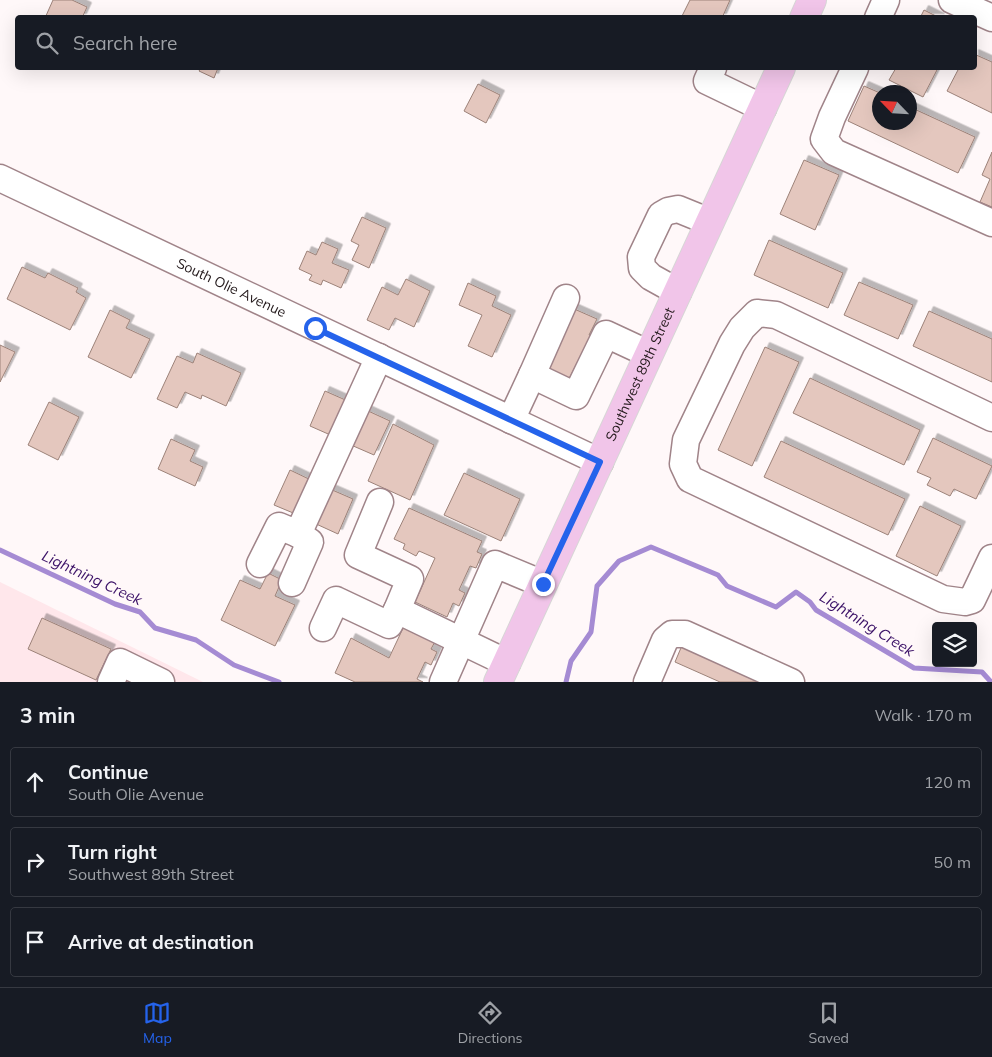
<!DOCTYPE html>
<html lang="en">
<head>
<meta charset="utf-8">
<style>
  body { margin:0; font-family:Mulish,sans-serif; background:#242831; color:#f1f3f6 }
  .controls { position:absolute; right:15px; bottom:15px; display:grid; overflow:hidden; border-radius:5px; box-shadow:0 5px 20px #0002 }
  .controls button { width:45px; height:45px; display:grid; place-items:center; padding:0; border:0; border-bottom:1px solid #363941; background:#171b24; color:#f1f3f6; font:25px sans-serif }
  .compass { position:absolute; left:872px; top:85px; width:45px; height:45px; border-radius:50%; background:#171b24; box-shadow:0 5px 20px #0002; rotate:295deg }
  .stop { position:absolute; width:15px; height:15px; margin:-11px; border:4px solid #2563eb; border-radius:50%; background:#fff }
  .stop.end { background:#2563eb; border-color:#fff; box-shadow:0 1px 5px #0008 }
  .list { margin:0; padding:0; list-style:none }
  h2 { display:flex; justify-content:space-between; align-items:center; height:65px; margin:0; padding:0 20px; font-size:21px }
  h2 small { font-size:16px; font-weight:400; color:#9ea1a6 }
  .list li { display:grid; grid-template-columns:32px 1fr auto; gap:15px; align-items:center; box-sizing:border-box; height:70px; margin:0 10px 10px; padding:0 10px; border:1px solid #363941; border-radius:5px }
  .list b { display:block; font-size:19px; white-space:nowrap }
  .list p { margin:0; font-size:16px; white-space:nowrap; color:#9ea1a6 }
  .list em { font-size:16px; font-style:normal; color:#9ea1a6 }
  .icon { flex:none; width:28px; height:28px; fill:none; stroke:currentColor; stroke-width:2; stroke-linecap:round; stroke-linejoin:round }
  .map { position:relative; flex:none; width:992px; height:682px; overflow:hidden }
  .search { position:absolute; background:#171b24; box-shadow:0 5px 20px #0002; left:15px; right:15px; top:15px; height:55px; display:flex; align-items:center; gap:12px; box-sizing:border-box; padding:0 18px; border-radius:5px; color:#9ea1a6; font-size:19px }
  .sheet { height:305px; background:#171b24 }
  nav { display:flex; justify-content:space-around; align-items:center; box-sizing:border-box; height:70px; border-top:1px solid #363941; background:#171b24; font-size:14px; color:#9ea1a6 }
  nav a { display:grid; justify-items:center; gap:2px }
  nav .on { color:#2563eb }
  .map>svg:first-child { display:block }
  .built { fill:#ffe7eb }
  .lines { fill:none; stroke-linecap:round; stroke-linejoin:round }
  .stream { stroke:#a58bd3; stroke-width:5 }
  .building { fill:#e4c7be; stroke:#9c8279; filter:url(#shadow) }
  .minor-casing { stroke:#a08489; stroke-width:29 }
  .major-casing { stroke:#d7d6d6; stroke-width:30 }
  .minor { stroke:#fff; stroke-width:26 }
  .major { stroke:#f1c5e9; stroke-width:28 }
  .route { stroke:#2563eb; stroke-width:6 }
  .labels { text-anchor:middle; stroke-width:5; stroke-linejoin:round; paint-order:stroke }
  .street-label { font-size:14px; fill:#23191b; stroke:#fff8f9 }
  .water-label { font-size:15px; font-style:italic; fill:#3a1066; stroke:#fff8f9 }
</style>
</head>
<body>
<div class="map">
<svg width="992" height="682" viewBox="0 0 992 682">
  <defs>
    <filter id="shadow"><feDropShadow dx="4.5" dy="-4.5" stdDeviation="0" flood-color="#0004"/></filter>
  </defs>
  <rect width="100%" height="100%" fill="#fff8f9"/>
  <path class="built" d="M0,582L203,682H0Z"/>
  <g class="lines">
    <path class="stream" d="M0,550L115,604L140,612L155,628L196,640L234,665L279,682
      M566,682L571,661L591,632L597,586L619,561L651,547L718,575L727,586L776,607L796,592L810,602L816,610L914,668L982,672L991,682"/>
  </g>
  <path class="building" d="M53,0H72L87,7L82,18H45Z
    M690,0H730L722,18H687L682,16Z
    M924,10L940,18H920Z
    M974,54L992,62V113L947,91L959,68H974Z
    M201,68H218L214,78L199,71Z
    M896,68H938L923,97L889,80Z
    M478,84L500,95L486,123L464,111Z
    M864,86L880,93V122H910V107L975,137L958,173L848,121Z
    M992,152V207L980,202L990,179L982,175Z
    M804,160L839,175L815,230L780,214Z
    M362,217L386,228L369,268L352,260L359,245L351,241Z
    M769,240L843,273L828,308L754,275Z
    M322,242L338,249L332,263L349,270L341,288L323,280L321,285L309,280L312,275L299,269L307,251L316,255Z
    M22,267L45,278L48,273L78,288L76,292L86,298L70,330L7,299Z
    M406,279L430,291L414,327L395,318L389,330L367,320L382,287L398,295Z
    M859,282L913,305L898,339L844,315Z
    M468,283L496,296L492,306L511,315L492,357L468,346L482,315L459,305Z
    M572,308L597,319L589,335L593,337L581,363L578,361L569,379L547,369Z
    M110,310L130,320L126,328L150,339L131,378L88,357Z
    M929,311L992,339V382L913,346Z
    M0,345L15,352L0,382Z
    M765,347L799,362L752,466L718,450Z
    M197,353L241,373L226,406L202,395L201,399L185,392L177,408L157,399L177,356L193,363Z
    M810,378L920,430L904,465L793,413Z
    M325,391L350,402L335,437L310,426Z
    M49,402L79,417L58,460L28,445Z
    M366,410L390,421L374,455L351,445Z
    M393,424L434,445L410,500L368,481Z
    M933,438L992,466L976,499L954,489L950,496L927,485L931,478L917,472Z
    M171,439L195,450L190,461L203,467L195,486L158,469Z
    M781,441L905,499L888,535L764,477Z
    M290,470L313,481L298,515L274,505Z
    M464,473L520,499L501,541L444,515Z
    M330,489L353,499L338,534L314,523Z
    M920,506L961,526L937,576L896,556Z
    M409,508L482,541L477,552L482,554L476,568L470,566L459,590L465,593L459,606L453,603L447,617L415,602L435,558L419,551L416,556L403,549L405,544L394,539Z
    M268,573L282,580L275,596L295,605L275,646L221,620L240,580L260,589Z
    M42,618L111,649L96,680L28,649Z
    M405,624L437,638L431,649L437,652L431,665L425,662L417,679L423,682H355L335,673L351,638L389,658Z
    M683,643L770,682H720L675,662Z"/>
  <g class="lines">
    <defs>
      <g id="minor">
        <path d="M952,0L992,18"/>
        <path d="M878,18L886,0"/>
        <path d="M713,68L707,81L763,108"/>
        <path d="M855,68L832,117L824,139L834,152L992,223"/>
        <path id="s1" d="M0,178L600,462"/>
        <path d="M678,292L651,277L642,268L641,257L661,215L668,211L678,209L710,222"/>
        <path d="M532,375L566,298"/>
        <path d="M992,418L776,315L757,313L742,328L732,344L686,440L683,464L690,479L943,599L965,602L972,600L992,558"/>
        <path d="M511,420L532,375L576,396L606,334L649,354"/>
        <path d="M380,502L358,555L410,579L397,610"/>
        <path d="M260,564L279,526L298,534L379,357"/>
        <path d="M292,583L310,542L298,534"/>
        <path d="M323,628L336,600L389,625L397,610L507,663"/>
        <path d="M111,682L120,662L161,682"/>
        <path d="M443,682L495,564L543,584"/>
        <path d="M647,682L665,640L672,634H685L791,682"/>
      </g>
      <g id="major">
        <path d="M804,18L812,0"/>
        <path id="s2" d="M498,682L781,68"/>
      </g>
    </defs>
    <use href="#minor" class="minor-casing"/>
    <use href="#major" class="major-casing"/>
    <use href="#minor" class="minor"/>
    <use href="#major" class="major"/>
  </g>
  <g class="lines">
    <path class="route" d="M315,328L600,462L543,584"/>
  </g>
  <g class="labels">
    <g class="street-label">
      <text dy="5" stroke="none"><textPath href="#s1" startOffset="256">South Olie Avenue</textPath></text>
      <text dy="5" stroke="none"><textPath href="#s2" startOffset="339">Southwest 89th Street</textPath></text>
    </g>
    <g class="water-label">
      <text transform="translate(92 578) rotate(25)" y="5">Lightning Creek</text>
      <text transform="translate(867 624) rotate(32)" y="5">Lightning Creek</text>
    </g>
  </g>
</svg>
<div class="controls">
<button><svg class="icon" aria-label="layers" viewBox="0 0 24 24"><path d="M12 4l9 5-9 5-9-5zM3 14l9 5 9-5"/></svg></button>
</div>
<svg class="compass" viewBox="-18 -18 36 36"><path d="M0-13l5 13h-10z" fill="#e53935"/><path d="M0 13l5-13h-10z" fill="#9ea1a6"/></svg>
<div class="stop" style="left:315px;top:328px"></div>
<div class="stop end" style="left:543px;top:584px"></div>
<div class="search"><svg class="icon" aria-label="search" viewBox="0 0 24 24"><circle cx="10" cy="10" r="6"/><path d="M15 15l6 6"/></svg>Search here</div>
</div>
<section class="sheet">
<h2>3 min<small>Walk · 170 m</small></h2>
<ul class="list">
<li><svg class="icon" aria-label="ahead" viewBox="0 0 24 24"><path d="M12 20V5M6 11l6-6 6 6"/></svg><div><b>Continue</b><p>South Olie Avenue</p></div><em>120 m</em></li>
<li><svg class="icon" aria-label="right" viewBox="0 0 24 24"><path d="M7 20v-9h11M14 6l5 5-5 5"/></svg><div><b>Turn right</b><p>Southwest 89th Street</p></div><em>50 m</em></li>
<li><svg class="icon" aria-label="arrive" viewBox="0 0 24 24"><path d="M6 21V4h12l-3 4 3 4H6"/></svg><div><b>Arrive at destination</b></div></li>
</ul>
</section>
<nav>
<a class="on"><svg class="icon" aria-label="map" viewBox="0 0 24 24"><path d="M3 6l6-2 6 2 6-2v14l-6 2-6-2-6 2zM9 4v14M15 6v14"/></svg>Map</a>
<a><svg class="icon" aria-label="directions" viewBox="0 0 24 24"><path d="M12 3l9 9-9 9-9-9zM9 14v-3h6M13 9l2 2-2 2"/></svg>Directions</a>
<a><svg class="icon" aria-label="saved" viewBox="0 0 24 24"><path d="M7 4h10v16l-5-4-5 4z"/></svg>Saved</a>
</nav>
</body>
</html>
